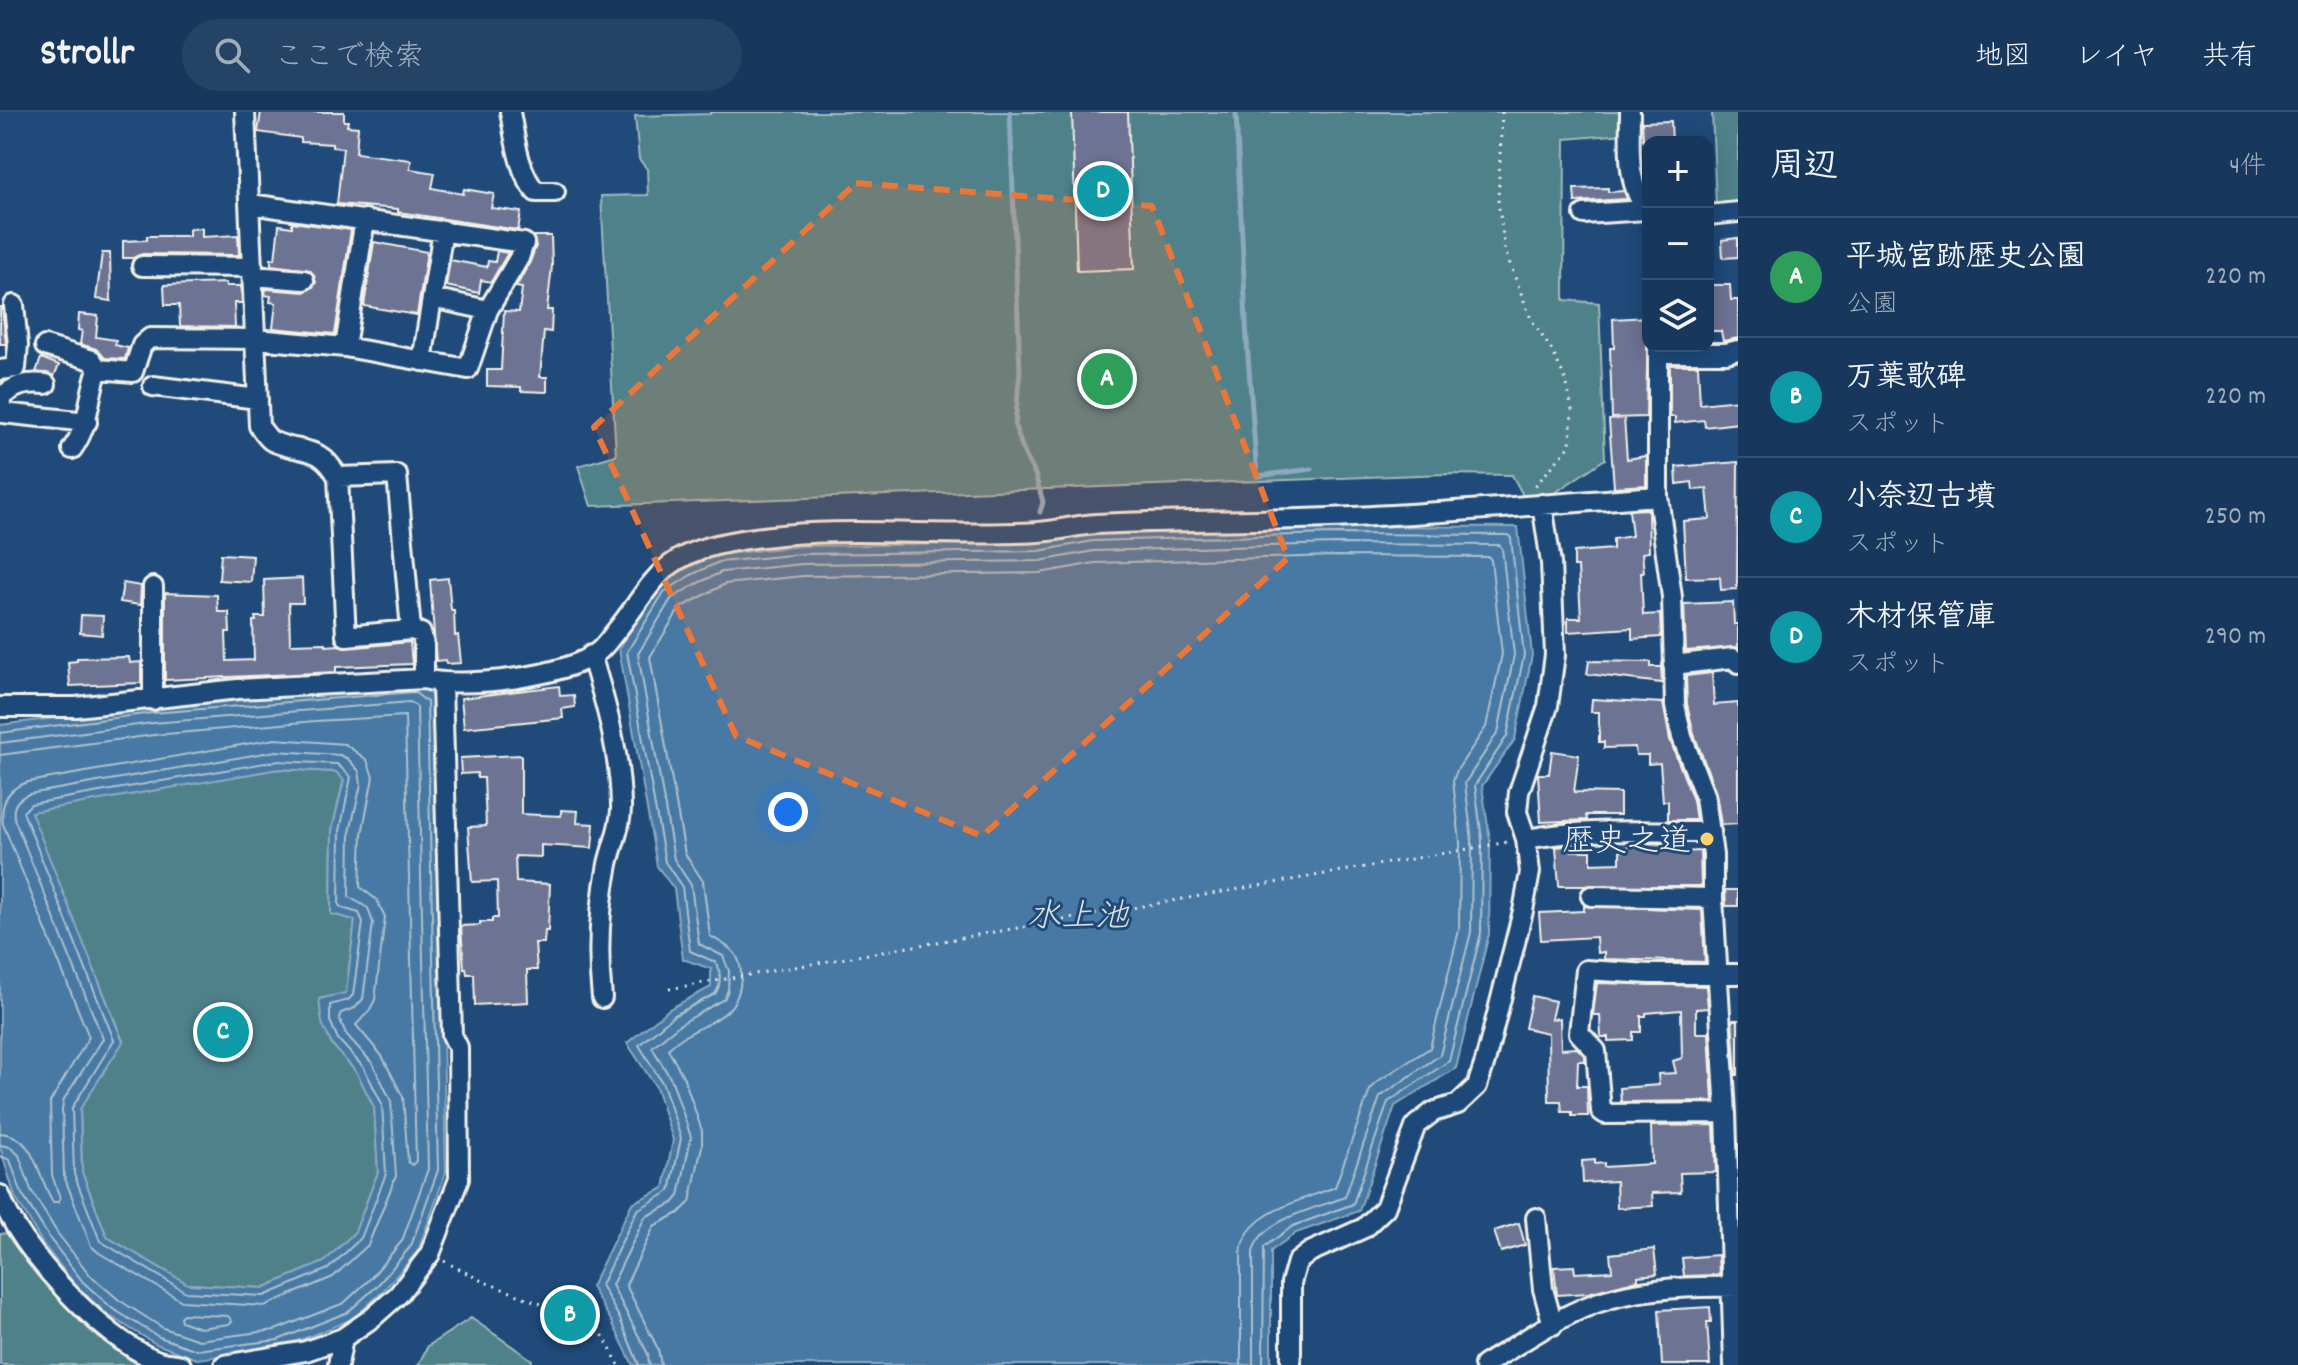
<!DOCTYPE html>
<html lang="ja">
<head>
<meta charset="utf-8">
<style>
  body { margin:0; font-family:Dekko,"Klee One",sans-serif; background:#244365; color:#f1f3f6 }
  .controls { position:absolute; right:24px; top:24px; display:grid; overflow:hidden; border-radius:16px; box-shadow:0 4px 20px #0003 }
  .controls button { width:72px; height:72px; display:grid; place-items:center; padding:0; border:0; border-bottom:2px solid #365272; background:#17385c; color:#f1f3f6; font:40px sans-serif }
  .you { position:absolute; left:788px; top:700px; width:28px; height:28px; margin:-20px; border:6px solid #fff; border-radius:50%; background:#1a73e8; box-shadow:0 0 0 12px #1a73e833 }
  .badge { display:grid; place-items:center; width:52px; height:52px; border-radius:50%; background:#e69b98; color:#fff; font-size:26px; font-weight:700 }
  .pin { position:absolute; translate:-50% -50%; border:4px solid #fff; box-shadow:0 2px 8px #0006 }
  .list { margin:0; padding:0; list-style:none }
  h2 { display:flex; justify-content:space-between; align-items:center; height:104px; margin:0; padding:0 32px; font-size:34px }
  h2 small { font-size:26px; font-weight:400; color:#9eacbb }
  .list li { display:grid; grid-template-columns:52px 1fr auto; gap:24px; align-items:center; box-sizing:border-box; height:120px; padding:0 32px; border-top:2px solid #365272 }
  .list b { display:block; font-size:30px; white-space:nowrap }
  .list p { margin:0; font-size:26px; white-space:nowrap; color:#9eacbb }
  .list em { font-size:26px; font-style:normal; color:#9eacbb }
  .icon { flex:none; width:44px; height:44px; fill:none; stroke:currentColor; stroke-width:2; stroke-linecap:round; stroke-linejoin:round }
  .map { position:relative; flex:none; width:1738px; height:1253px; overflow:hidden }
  header { display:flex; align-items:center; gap:48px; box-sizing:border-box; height:112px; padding:0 40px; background:#17385c; border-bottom:2px solid #365272 }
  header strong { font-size:38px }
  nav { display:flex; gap:44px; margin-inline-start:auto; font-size:28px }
  .search { width:560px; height:72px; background:#244365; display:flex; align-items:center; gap:20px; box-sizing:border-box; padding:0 28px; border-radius:44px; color:#9eacbb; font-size:30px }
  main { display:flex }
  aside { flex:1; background:#17385c }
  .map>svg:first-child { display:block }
  .green { fill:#50818b; stroke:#a2b9ba; stroke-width:2 }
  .water { fill:#4779a4; stroke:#8ca9bf; stroke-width:2; fill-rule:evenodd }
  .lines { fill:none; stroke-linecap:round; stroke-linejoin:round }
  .shore { stroke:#afc1cd; stroke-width:2 }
  .stream { stroke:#8ca9bf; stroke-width:5 }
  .building { fill:#6d7392; stroke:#f4f1e8; stroke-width:2 }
  .minor-casing { stroke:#f4f1e8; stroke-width:24 }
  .path { stroke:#f4f1e8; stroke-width:3; stroke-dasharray:2 6; stroke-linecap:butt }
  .minor { stroke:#1f4a7a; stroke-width:18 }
  .marked { fill:#ea7738; fill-opacity:0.2; stroke:#ea7738; stroke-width:6; stroke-dasharray:16 10; stroke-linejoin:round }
  .poi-dot { fill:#ffd166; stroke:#1f4a7a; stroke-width:3 }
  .labels { text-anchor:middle; stroke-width:6; stroke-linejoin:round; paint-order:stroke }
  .poi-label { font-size:32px; fill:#f4f1e8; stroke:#1f4a7a; text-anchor:end }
  .water-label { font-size:34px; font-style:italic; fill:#dadfde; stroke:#1f4a7a }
</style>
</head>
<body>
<header>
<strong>Strollr</strong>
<div class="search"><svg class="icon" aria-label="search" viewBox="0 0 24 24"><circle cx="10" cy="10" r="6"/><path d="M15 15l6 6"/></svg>ここで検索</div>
<nav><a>地図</a><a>レイヤ</a><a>共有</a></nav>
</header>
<main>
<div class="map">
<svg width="1738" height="1253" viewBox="0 0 1738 1253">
  <rect width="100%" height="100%" fill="#1f4a7a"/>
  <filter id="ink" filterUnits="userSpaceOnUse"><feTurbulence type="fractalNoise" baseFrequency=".0125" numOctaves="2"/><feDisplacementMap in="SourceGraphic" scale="16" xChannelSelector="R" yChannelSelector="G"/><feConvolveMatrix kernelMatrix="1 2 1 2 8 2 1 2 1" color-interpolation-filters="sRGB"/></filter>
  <g filter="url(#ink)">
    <path class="green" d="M711,0H1625V22L1565,27L1564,188L1599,191L1605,347L1547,386L1525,387L1512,363L1446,362L591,394L578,354L616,343L601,84L648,83L647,57L639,47L635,4L710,2Z
      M1712,0H1738V93L1716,94Z
      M278,657L336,660L344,667L332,718L331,802L355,808L346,881L319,887L331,931L357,961L374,995L378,1060L355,1120L324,1150L263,1176L188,1172L107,1125L82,1060L80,997L123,929L30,700Z
      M13,1120C48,1174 86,1233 150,1253H0V1122Z
      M471,1206L532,1248L531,1253H418L428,1234Z"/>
    <path class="water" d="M1334,414L1518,415L1532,543L1515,627L1482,674L1490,728L1489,822L1456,956L1395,994L1359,1099L1296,1121L1271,1139V1253H633L612,1210L591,1175L632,1091L664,1076L673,1028L656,975L627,931L669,897L711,875V857L683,847L674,777L657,754L619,537L658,474L687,456L716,443L801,434L1039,431L1092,421Z
      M418,572L436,587L446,1060L418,1139L382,1180L353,1207L280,1236L197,1247L156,1232L108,1203L77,1175L43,1132L15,1085L0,1035V613L151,594ZM278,657L336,660L344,668L332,718L331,802L355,808L346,881L319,887L322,911L331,931L357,961L374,995L378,1060L355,1120L324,1150L263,1176L188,1172L107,1125L82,1060L80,997L123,930L31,700Z"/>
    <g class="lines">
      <path class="shore" d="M0,621L152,601L414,580L427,590L438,1058L411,1134L377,1174L348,1200L278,1228L197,1238L159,1225L113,1197L83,1170L50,1127L22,1082L10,1048L0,1044
        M0,631L153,611L410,590L417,595L428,1057L402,1129L370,1167L344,1191L275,1218L199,1228L163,1216L119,1188L90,1163L58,1122L31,1078L19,1043L10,1035L0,1033
        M276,639L340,643L348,647L359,659L361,672L350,720L349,785L368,796L373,811L363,887L355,896L341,901L339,905L346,922L373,952L391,989L396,1064L368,1133L333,1165L264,1194L182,1189L99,1141L91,1134L64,1064L62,997L64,987L103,927L15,709C11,696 16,687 29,682Z
        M0,643L154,623L316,609L405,604L416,1049L412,1053L408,1050L403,985L382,944L356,913L369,899L375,888L385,805L377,788L360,775L362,722L373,665L367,648L345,632L275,627L28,670C8,676 0,691 3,712L89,925L50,990L52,1063L60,1086L58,1090H53C37,1064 36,1023 0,1021
        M277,649L337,652L351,665L340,719L339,793L342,796L359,801L363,810L353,883L348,888L330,893V909L338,927L364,956L382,992L386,1062L361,1126L328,1157L264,1184L186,1180L100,1129L74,1062L72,996L114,928L23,700L31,692Z
        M183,1202L228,1204L232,1209L229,1212L200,1216L181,1209L180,1205Z
        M639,1253L620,1207L601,1173L637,1098L670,1079L681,1026L663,972L639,933L673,904L715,882C721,874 722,858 715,850L690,839L682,775L665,750L627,540L664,480L691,463L719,450L801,442L1039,439L1093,429L1334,422L1508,423L1511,426L1524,543L1507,624L1475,673L1482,728L1481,821L1449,949L1388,990L1353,1092L1293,1114L1264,1135L1263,1253
        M649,1253L648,1242L612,1173L645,1105L673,1091L679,1084L691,1025L672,969L652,935L679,913L724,887L728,878L729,859L723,844L699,832L691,773L674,747L638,542L671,487L696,472L722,460L802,452L1040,449L1094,439L1334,432L1499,433L1502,436L1514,543L1498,620L1465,671L1472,729L1471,820L1440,943L1380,985L1345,1085C1319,1096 1258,1107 1253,1141V1253
        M661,1253L658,1237L626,1173L654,1114L679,1101L690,1090L702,1034V1019L684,966L668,937C695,909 739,913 741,866C742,840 729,835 710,824L703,769L685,742L650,545L680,496L725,472L803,464L1040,461L1095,451L1334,444L1489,445L1491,448L1502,542L1486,615L1457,658L1453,669L1460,730L1459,818L1430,936L1378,969L1370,978L1335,1075C1305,1088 1246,1099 1241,1139V1253"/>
      <path class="stream" d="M1010,0L1020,259L1015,314L1025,343L1035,362L1043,390L1040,400
        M1236,0L1247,230L1257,364L1312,357"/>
    </g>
    <path class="building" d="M261,0H344V9H348L347,14L358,15L356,41L411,48L410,57L435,61L432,76L463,82L464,77L494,82L491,96L521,100L518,118L398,100V97L337,92L343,36L332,35V32L301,30V26L258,20Z
      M1072,0H1128L1134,157L1077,159Z
      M1671,9L1672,30H1645L1643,27L1642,10Z
      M1608,76V80L1624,79L1627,87L1575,90L1574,77Z
      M292,110L351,118L335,222L273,216L276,191L270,190L271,184L265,183L266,177L304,180L313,175L316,170L310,158L271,153V147H275L279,113L292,115Z
      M202,116V125L238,123L239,143L142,142L133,146H123V129L147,128V124H189V117Z
      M533,124H551L552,154L547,198H552L551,220L544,219L540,265H547V280L521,279V275L487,274V258H501L504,199L519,200L522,176L516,175L530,150L536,134Z
      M1738,126V145L1723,146L1722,128Z
      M374,130L427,140L417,203L364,194Z
      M497,139L508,141L491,170L481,168L479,181L446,174L450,148L487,155L488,149L495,150Z
      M102,141H110L111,189L96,187Z
      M226,171V174H241L242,191H234L235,215L180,214L179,193H165L164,173Z
      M1708,173H1730L1731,188H1738V226L1723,229L1721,219H1708Z
      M0,195H2L6,232H0Z
      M79,202L98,204L96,225L116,228L115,233L128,236L125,247L105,246L96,237L80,232L82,219L78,218Z
      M1648,205L1646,305L1612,306L1610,236H1614L1613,207Z
      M41,246L59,253L54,264L36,260Z
      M1670,253H1698L1700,292L1738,288V311L1705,315L1704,308L1675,311V305H1670Z
      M1624,306L1627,347L1646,344V373L1614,375L1609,308Z
      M1738,350L1737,477L1721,478L1720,465L1686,466L1683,409L1710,407L1707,377L1693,378L1692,370L1677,372L1676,355Z
      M1648,397L1649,440L1642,441L1644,460H1641L1643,503L1660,502L1661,525L1632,527V516L1568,520V506H1581L1578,455H1574V440L1613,437V427L1632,424L1629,398Z
      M221,442L253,444L251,470L219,468Z
      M302,466L303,491H289L290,532L326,531V534L339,533L347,536L410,530L412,552L336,555V560L165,568V481L217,483L218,500H229L230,520H226L227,549L254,548L253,509H256L255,505H265L264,468Z
      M448,466L451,498H454L455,524L458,523L461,551L446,552L445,548L436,549L430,468Z
      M123,471L141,474L140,493L120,490Z
      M1733,490L1734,512H1738V535L1686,539L1684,492Z
      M81,503L103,504L102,523L80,521Z
      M129,545L130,551L141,550V571L70,574L68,550L77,549V546Z
      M1589,549L1651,550V555H1661L1662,571L1587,562Z
      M1712,561L1714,593L1738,591V712L1721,713L1716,681L1694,622L1687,592L1686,564Z
      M559,574L560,584L574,583L575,595L562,597L563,606L464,616L461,586Z
      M1592,587L1663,591L1670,628L1693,688L1696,708H1668V689H1663L1660,651L1648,652V643H1636L1635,635L1604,636V630H1599V600H1591Z
      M1552,639L1579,643L1574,680L1620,681V703H1586L1587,708L1541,710L1538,662H1549Z
      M521,643V702L561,704V698L578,699L577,711L594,712L592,736L541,733V745L515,744L516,770L550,772L548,819H545L544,831H535L537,858H527L528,890L475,893L474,862H467L466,856L464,857L461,814L480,813V810H492V806H498L497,769L472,770L468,715L486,714L484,666H477V661L461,662L460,646Z
      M1637,731L1680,732V740L1700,739L1701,774H1559L1556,735L1572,733V739H1591V752L1620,751V739H1624V735H1638Z
      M1725,778H1738V794H1726Z
      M1584,794L1702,798L1705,850L1604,847V840L1597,841L1596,825L1541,828L1539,801L1584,799Z
      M1597,871L1706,874L1708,896L1696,897V921H1709L1713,989L1621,990L1620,976L1659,973L1658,962L1676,961L1673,949L1682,946L1681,898L1646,901V904H1641V920H1633V928L1608,929V925H1601L1600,903H1593Z
      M1532,884L1555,889L1551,907L1560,906L1561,937L1577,936L1584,943V949H1578L1577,974H1587L1588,1004H1572V1000H1562L1561,989H1549L1548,921L1525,916Z
      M1732,908H1738V963H1736Z
      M1714,1013L1716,1060L1680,1061L1681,1080L1652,1081L1653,1094L1617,1096L1616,1069L1583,1071L1582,1049L1595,1048V1052L1604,1051V1055L1652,1052L1651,1014Z
      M1519,1111L1525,1133L1501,1140L1494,1119Z
      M1654,1137L1657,1162L1638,1164V1168L1588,1181L1557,1183L1554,1155L1574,1154L1575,1161L1612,1159L1610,1142Z
      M1718,1143L1719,1163L1684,1164L1682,1146Z
      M1710,1195L1711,1210H1707L1710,1253H1662L1659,1198Z"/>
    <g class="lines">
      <defs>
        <path id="minor" d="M245,0L259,314C263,319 267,326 272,329C302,343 318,330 338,365L346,524L411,518L421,521L424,533V567
          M510,0C515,25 518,60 536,80H555
          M1630,0C1630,35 1625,71 1648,100
          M1584,102L1646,98
          M1708,103L1738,100
          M142,154L253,155
          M253,164L304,168
          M432,186L488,198
          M45,234L92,248L98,257
          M1658,234V384L1672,485L1675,593L1682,625L1705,685L1713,743V786L1726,1001L1734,1253
          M345,235L365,107
          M1658,241H1726L1738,238
          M422,249L443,118
          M0,258L16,256L18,233L14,193
          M153,274L258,287
          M0,286C15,273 26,270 46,272
          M0,289L3,301L87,310
          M72,337C90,313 88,285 98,257L133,260L142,233L150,226L256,227L345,235L468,257L488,198L519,146L524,131L250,92
          M338,365L397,363L411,518
          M591,543C606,591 620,642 621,693C622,712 612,734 608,752C599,797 597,841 602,886
          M1673,553L1733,546L1738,551
          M153,588V475
          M0,595H76L238,577L424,567C461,577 569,565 599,539C606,533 611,525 616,519C650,478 656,447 716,433C821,409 931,427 1038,420C1058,419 1077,413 1096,412C1174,408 1251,409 1329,406C1439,402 1549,392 1658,384
          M1526,727C1587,716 1650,720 1711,720
          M1591,784L1713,786
          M1726,1001L1605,1002L1601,999L1596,939L1579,921L1586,858L1650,862H1738
          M0,1083C19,1137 102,1227 156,1248C163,1251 173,1251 181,1253
          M1536,1106L1543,1177L1553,1213
          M224,1253L306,1239L343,1226L372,1206L398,1183L430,1142L459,1067L458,935L452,923L442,572
          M338,1253L343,1226
          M1291,1253V1171L1297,1150L1310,1140L1364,1116L1385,1096L1416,1013L1433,1000L1458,992L1477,974L1485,950L1523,799L1530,760L1526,727L1517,700L1519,680L1548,594L1555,543L1551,451L1542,392
          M1484,1253C1523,1230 1565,1199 1609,1187C1649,1175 1697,1174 1738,1175"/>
      </defs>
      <use href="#minor" class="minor-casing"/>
      <path class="path" d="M1502,0L1498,88L1505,139L1531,207L1552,239L1566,268L1572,298L1570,334L1534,375
        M669,877L1508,730
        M444,1149L482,1169L570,1203L593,1215L601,1220L619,1253"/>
      <use href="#minor" class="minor"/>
    </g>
  </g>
  <path class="marked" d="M856,71L1152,94L1288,446L982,724L736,624L594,315Z"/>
  <circle class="poi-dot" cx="1707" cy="727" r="8"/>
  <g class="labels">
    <g class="poi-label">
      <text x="1691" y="738">歴史之道</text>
    </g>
    <g class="water-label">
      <text x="1078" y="814">水上池</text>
    </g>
  </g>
</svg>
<div class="controls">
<button>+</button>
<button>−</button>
<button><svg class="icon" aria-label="layers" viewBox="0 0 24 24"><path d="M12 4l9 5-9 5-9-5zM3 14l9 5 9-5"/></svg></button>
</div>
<div class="you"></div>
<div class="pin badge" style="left:1107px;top:267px;background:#2e9e5b">A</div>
<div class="pin badge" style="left:570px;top:1203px;background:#0f9aa8">B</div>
<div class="pin badge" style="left:223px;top:920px;background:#0f9aa8">C</div>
<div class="pin badge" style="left:1103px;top:79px;background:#0f9aa8">D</div>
</div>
<aside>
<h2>周辺<small>4件</small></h2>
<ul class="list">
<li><span class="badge" style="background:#2e9e5b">A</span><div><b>平城宮跡歴史公園</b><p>公園</p></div><em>220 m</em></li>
<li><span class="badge" style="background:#0f9aa8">B</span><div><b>万葉歌碑</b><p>スポット</p></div><em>220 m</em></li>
<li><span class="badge" style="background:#0f9aa8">C</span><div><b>小奈辺古墳</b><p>スポット</p></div><em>250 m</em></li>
<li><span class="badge" style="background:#0f9aa8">D</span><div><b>木材保管庫</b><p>スポット</p></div><em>290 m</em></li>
</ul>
</aside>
</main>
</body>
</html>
